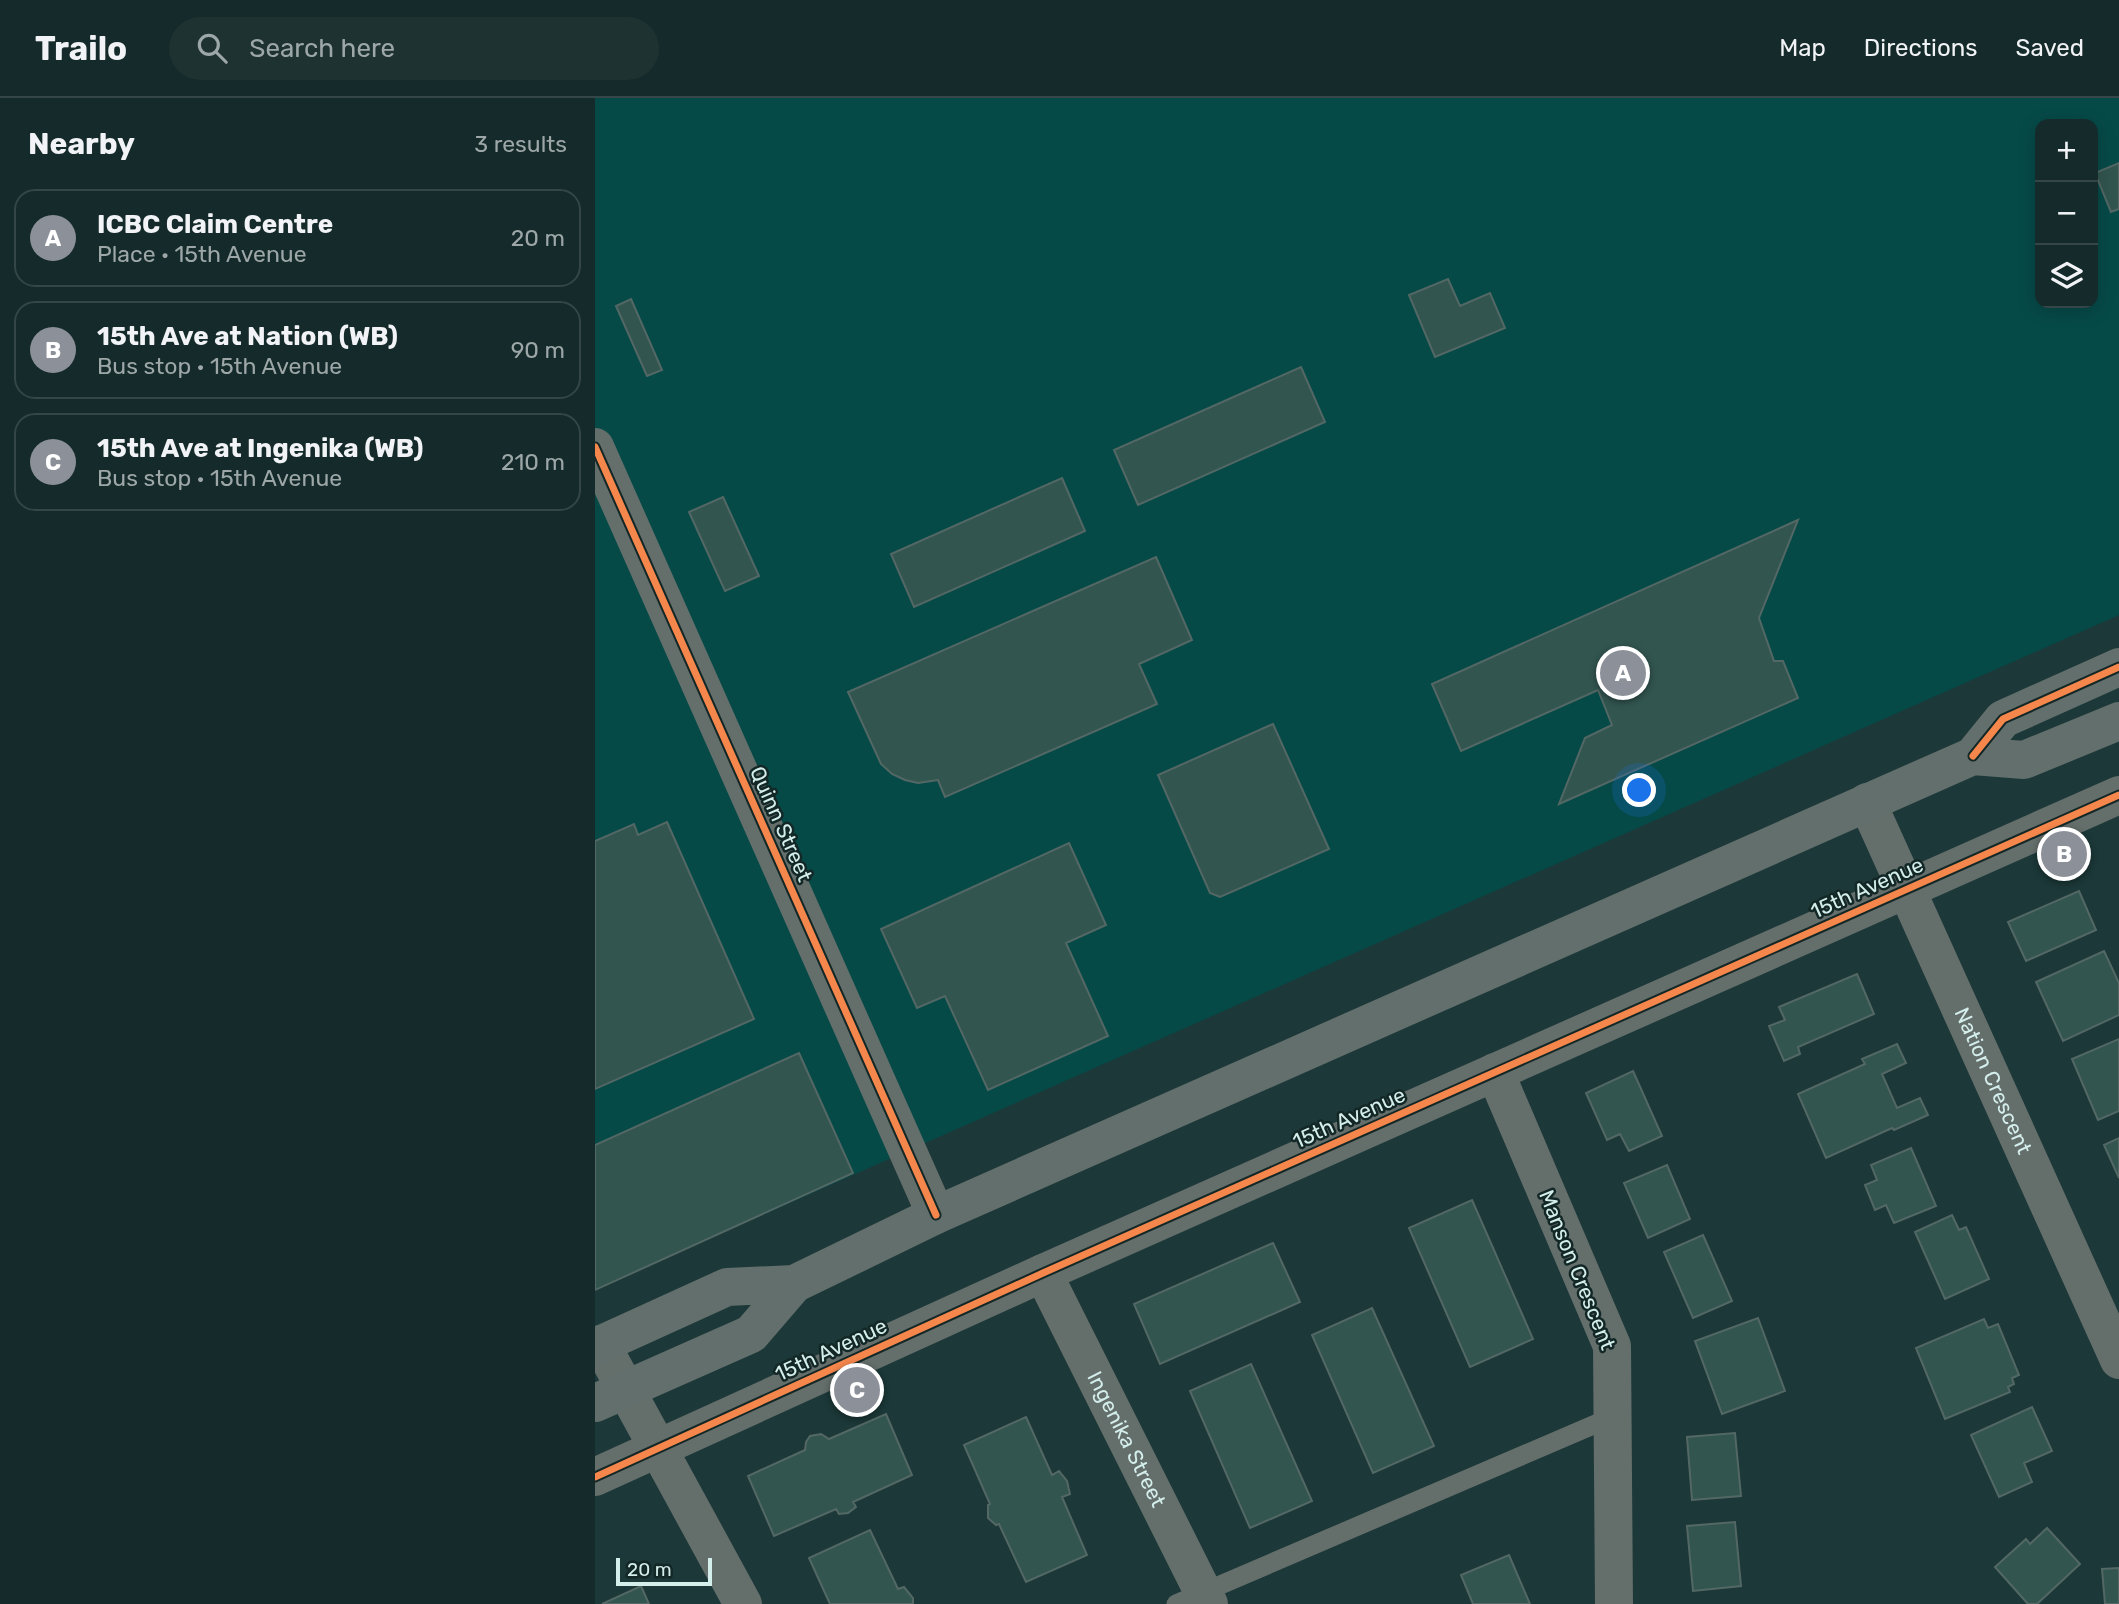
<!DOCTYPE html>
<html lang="en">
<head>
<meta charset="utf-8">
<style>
  body { margin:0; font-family:Rubik,sans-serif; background:#1e3232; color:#f1f3f6 }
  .controls { position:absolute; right:21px; top:21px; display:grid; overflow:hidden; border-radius:14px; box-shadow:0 4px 18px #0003 }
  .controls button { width:63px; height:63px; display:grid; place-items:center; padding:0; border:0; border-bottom:2px solid #344647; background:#152a2a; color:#f1f3f6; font:35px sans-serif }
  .scale { position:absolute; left:21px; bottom:18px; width:96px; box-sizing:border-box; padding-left:7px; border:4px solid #d4eeec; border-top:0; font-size:19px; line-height:24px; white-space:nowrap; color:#d4eeec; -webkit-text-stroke:5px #122726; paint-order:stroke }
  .you { position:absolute; left:1045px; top:693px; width:24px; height:24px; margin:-18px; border:5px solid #fff; border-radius:50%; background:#1a73e8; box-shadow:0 0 0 10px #1a73e833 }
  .badge { display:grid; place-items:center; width:46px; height:46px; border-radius:50%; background:#8c9099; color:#fff; font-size:23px; font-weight:700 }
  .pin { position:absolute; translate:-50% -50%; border:4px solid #fff; box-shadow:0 2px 7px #0006 }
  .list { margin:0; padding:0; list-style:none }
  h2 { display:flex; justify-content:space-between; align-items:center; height:91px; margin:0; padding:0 28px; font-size:30px }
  h2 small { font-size:23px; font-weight:400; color:#9da7a8 }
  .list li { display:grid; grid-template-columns:46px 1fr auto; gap:21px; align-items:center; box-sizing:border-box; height:98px; margin:0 14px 14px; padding:0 14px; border:2px solid #344647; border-radius:21px }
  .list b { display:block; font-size:26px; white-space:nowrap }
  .list p { margin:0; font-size:23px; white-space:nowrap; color:#9da7a8 }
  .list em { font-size:23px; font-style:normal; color:#9da7a8 }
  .icon { flex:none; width:38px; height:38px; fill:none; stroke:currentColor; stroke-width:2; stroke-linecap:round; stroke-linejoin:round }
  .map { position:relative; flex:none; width:1524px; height:1506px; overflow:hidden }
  header { display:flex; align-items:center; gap:42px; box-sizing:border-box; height:98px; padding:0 35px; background:#152a2a; border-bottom:2px solid #344647 }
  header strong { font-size:33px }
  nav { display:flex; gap:38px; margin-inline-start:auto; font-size:24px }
  .search { width:490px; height:63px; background:#1e3232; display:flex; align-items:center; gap:18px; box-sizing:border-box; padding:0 24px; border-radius:38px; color:#9da7a8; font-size:26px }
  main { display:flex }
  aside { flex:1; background:#152a2a }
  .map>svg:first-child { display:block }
  .built { fill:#064a48; fill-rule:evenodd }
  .building { fill:#325550; stroke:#536865; stroke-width:2 }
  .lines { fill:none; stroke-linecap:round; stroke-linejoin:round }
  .lane { stroke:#646e6b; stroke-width:19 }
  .street { stroke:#646e6b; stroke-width:38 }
  .secondary { stroke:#636f6c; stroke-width:38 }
  .cycleway-casing { stroke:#122726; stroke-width:11 }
  .cycleway { stroke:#f5874c; stroke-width:7 }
  .labels { text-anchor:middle; stroke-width:5; stroke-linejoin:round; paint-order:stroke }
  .street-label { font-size:21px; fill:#d4eeec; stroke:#122726 }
</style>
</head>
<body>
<header>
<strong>Trailo</strong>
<div class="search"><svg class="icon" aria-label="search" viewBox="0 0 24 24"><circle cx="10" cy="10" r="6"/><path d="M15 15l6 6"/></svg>Search here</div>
<nav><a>Map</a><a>Directions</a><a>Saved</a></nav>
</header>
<main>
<aside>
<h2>Nearby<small>3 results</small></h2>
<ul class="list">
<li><span class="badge">A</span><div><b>ICBC Claim Centre</b><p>Place · 15th Avenue</p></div><em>20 m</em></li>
<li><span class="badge">B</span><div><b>15th Ave at Nation (WB)</b><p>Bus stop · 15th Avenue</p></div><em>90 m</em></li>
<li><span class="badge">C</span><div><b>15th Ave at Ingenika (WB)</b><p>Bus stop · 15th Avenue</p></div><em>210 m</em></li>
</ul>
</aside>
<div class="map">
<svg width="1524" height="1506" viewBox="0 0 1524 1506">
  <rect width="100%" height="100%" fill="#1c3838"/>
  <path class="built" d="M0,0H1524V517L0,1191ZM1445,26H1498V205H1445Z"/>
  <path class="building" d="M1524,65V111L1516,114L1500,75Z
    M853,181L865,208L895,195L910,230L840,259L814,197Z
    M36,201L67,272L52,278L21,208Z
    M706,269L730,324L543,407L519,352Z
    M467,380L490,433L319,509L296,456Z
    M128,399L164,478L130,493L94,414Z
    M1203,422L1164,520L1179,563H1188L1203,600L964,706L990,640L1017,627L1003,592L866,653L837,586Z
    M561,459L597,542L544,566L562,606L350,699L343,682L323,685L310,682L297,676L286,666L253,594Z
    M678,626L734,751L625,799L615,795L563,677Z
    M72,724L159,921L0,991V743L39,726L43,737Z
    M474,745L511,827L471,845L513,938L393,992L350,898L322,910L286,831Z
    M1484,793L1501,832L1431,863L1413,824Z
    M1509,853L1524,885V917L1468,943L1441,884Z
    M1262,876L1279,916L1203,949L1205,956L1189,963L1174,928L1190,922L1184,909Z
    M1524,941V1013L1503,1022L1477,961Z
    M1302,946L1311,965L1287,976L1302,1010L1325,1000L1333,1017L1299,1032L1297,1030L1231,1060L1203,996L1270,966L1267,961Z
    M204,955L258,1075L0,1192V1047Z
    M1038,973L1067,1038L1034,1053L1025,1036L1012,1042L991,995Z
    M1524,1040V1080L1509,1047Z
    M1316,1050L1341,1108L1299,1125L1291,1107L1280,1112L1270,1087L1282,1082L1276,1067Z
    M1072,1067L1095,1121L1053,1140L1029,1085Z
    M877,1102L938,1241L875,1269L814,1130Z
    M1357,1117L1364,1132L1371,1129L1394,1181L1350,1201L1320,1134Z
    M1108,1137L1137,1203L1098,1220L1069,1154Z
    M678,1145L705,1204L565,1266L539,1206Z
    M777,1210L839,1348L778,1375L717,1237Z
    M1163,1220L1190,1293L1127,1316L1100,1243Z
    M1389,1221L1393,1230L1403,1226L1424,1277L1417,1280L1419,1286L1413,1289L1415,1294L1350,1321L1321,1250Z
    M656,1266L717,1403L655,1430L595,1293Z
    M1437,1309L1457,1353L1429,1365L1437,1384L1404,1399L1376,1337Z
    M291,1316L317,1377L258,1404L261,1409L253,1415L244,1416L241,1411L179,1438L153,1378L210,1352L211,1344L215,1338L226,1336L234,1341Z
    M431,1319L457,1377L464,1373L472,1383L475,1396L467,1399L492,1457L431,1484L404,1426L401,1427L393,1420V1407L395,1406L369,1347Z
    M1140,1335L1146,1398L1097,1402L1092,1339Z
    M1140,1424L1146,1488L1098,1493L1092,1428Z
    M1452,1430L1485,1466L1442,1506H1433L1400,1469L1431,1441L1435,1446Z
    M275,1432L303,1491L309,1489L318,1500V1506H235L214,1460Z
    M914,1457L935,1506H878L866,1477Z
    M1524,1470V1506H1510L1507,1471Z
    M46,1488L54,1506H7Z"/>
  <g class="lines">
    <path class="lane" d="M581,1506L1017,1319"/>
    <g class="street">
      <path d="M0,349L341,1117"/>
      <path id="s1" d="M1272,704L1524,1262"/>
      <path d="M900,974L1017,1248L1019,1506"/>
      <path id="s2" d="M448,1175L614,1506"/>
      <path d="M6,1246L148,1506"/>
      <path d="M0,1379L448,1175L1524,697"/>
    </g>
    <path class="secondary" d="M1378,658L1408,621L1524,569
      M0,1249L132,1189L199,1186L341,1117L1378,658L1429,662L1524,623
      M0,1305L156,1236L199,1186"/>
    <defs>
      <path id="cycleway" d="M0,349L341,1117
        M1378,658L1408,621L1524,569
        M0,1379L448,1175L1524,697"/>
    </defs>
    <use href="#cycleway" class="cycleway-casing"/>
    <use href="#cycleway" class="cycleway"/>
  </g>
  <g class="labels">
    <g class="street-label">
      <text transform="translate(186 726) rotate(66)" y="7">Quinn Street</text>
      <text transform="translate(1272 790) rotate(-24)" y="7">15th Avenue</text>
      <text dy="7" stroke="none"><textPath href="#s1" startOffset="306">Nation Crescent</textPath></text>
      <text transform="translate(754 1020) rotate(-24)" y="7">15th Avenue</text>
      <text transform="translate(982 1172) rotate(68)" y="7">Manson Crescent</text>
      <text transform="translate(236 1252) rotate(-25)" y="7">15th Avenue</text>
      <text dy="7" stroke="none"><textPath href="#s2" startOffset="186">Ingenika Street</textPath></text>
    </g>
  </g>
</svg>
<div class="controls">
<button>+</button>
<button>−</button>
<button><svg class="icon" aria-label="layers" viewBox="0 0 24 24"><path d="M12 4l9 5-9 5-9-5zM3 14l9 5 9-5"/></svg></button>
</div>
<div class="scale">20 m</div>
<div class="you"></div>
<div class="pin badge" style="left:1028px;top:575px">A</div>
<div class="pin badge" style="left:1469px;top:756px">B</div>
<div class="pin badge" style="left:262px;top:1292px">C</div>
</div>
</main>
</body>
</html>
